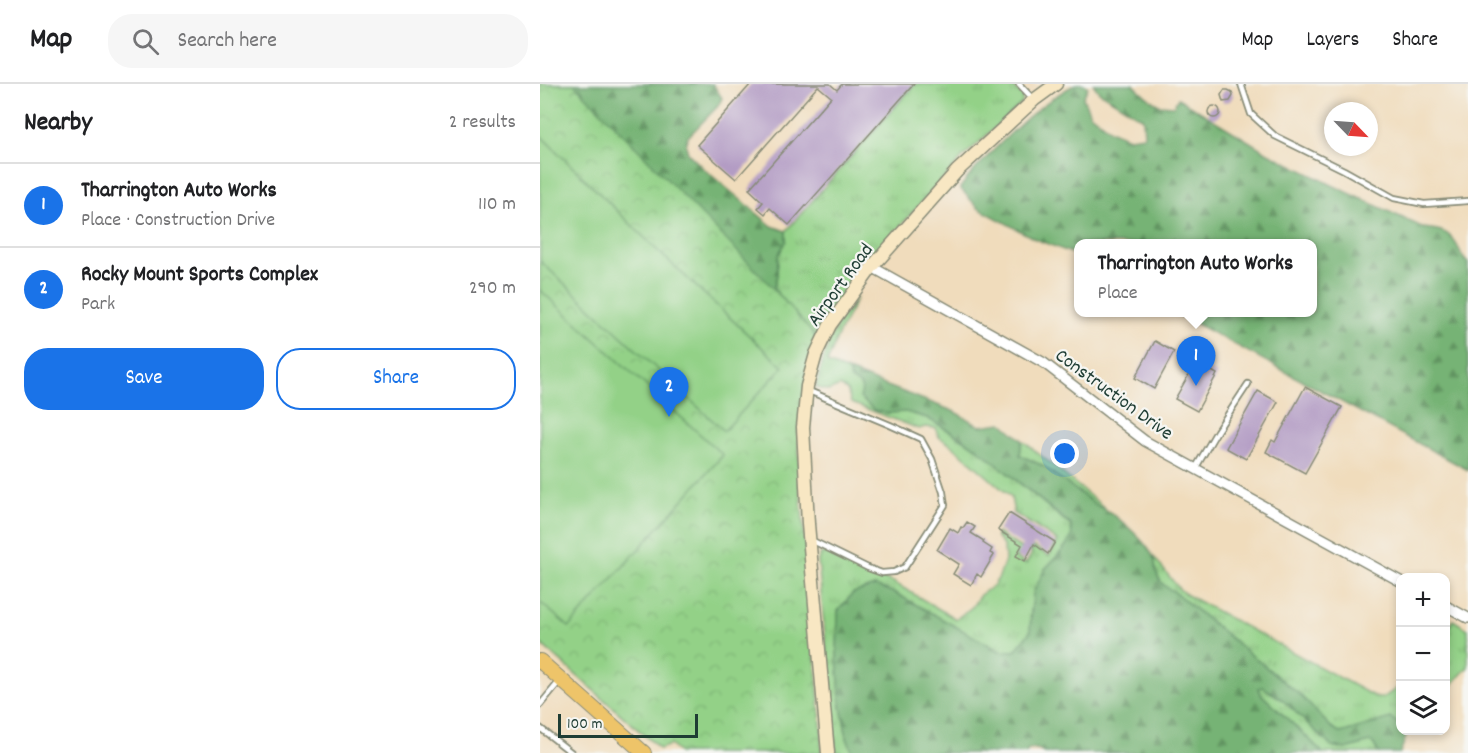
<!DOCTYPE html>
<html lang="en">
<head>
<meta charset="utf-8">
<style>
  body { margin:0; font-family:Dekko,sans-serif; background:#f6f6f6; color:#202124 }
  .controls { position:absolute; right:18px; bottom:18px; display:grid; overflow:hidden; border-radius:12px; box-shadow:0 3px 9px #0003 }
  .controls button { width:54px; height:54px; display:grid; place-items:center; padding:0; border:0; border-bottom:2px solid #e0e0e0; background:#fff; color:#202124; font:30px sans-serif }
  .compass { position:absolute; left:784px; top:18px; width:54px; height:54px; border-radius:50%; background:#fff; box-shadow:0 3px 9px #0003; rotate:115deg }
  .scale { position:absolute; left:18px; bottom:15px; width:140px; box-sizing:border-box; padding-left:6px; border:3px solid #1f3d34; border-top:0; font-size:16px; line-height:21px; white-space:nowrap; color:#1f3d34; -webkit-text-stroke:4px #f6f6f2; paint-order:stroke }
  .you { position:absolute; left:525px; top:370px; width:21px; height:21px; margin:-15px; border:4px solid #fff; border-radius:50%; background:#1a73e8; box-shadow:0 0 0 9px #1a73e833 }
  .badge { display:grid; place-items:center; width:39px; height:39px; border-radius:50%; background:#1a73e8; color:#fff; font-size:20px; font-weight:700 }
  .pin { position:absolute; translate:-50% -50px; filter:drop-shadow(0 2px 3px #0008) }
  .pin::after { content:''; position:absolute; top:32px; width:21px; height:18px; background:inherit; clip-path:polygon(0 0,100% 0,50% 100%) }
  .popup { position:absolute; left:534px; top:155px; width:243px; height:78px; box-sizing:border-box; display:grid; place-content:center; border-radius:12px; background:#fff; filter:drop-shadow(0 2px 4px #0005); font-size:20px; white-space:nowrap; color:#757577 }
  .popup b { font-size:22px; color:#202124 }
  .popup::after { content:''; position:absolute; left:50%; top:100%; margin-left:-12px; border:12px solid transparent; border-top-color:#fff }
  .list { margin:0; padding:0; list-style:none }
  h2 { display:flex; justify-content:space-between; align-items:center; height:78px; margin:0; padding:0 24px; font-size:26px }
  h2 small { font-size:20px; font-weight:400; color:#757577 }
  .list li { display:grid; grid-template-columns:39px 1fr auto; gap:18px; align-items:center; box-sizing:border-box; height:84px; padding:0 24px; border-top:2px solid #e0e0e0 }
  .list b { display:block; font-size:22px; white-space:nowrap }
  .list p { margin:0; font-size:20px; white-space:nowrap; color:#757577 }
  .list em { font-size:20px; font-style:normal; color:#757577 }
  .actions { display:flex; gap:12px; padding:18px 24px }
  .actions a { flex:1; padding:14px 0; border:2px solid #1a73e8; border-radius:24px; text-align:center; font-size:21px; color:#1a73e8 }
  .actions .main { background:#1a73e8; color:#fff }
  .icon { flex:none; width:33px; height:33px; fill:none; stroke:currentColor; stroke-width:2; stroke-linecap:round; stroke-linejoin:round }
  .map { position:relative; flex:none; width:928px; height:669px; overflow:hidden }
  header { display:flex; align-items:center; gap:36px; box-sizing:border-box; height:84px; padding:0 30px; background:#fff; border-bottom:2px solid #e0e0e0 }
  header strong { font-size:28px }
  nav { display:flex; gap:33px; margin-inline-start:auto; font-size:21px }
  .search { width:420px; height:54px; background:#f6f6f6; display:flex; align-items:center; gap:15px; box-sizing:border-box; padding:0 21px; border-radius:24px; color:#757577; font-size:22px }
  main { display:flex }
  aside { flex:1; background:#fff }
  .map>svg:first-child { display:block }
  .grass { fill:url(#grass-tufts); stroke:#59875e; stroke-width:1.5 }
  .forest { fill:url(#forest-firs); stroke:#4a7854; stroke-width:1.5 }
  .park { fill:url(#park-crowns); stroke:#59875e; stroke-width:1.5 }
  .pitch { fill:#93d187; stroke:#59875e; stroke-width:1.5 }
  .building { fill:#b39cc4 }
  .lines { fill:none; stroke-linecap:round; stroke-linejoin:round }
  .lane-casing { stroke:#888c78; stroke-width:8 }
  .street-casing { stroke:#888c78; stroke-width:12 }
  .secondary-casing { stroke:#888c78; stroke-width:15 }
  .primary-casing { stroke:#888c78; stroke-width:16 }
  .lane { stroke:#fff; stroke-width:4.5 }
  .street { stroke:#fff; stroke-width:9 }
  .secondary { stroke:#f8e7c3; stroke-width:12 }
  .primary { stroke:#eec469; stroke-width:14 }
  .labels { text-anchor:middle; stroke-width:4.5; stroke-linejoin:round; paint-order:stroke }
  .street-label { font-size:20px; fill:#1f3d34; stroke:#f6f6f2 }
</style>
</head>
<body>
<header>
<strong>Map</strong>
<div class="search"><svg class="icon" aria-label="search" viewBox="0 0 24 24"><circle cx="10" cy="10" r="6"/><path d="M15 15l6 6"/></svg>Search here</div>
<nav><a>Map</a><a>Layers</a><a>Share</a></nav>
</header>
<main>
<aside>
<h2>Nearby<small>2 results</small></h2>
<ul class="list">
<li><span class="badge">1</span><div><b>Tharrington Auto Works</b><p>Place · Construction Drive</p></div><em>110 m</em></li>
<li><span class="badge">2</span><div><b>Rocky Mount Sports Complex</b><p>Park</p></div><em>290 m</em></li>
</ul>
<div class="actions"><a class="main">Save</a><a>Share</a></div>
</aside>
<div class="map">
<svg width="928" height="669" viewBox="0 0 928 669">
  <defs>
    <pattern id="grass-tufts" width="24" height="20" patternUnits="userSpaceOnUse" patternTransform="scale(1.5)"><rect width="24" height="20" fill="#93d187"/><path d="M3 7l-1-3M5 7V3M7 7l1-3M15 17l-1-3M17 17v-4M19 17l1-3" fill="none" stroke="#7eb475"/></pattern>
    <pattern id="forest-firs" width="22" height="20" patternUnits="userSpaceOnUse" patternTransform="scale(1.5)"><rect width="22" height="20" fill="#76b374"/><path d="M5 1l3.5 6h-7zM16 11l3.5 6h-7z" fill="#609360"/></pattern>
    <pattern id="park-crowns" width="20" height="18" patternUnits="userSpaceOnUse" patternTransform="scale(1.5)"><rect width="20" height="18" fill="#93d187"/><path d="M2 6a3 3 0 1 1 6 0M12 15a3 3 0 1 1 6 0" fill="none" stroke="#7eb475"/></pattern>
  </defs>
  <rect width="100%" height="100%" fill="#f6f6f2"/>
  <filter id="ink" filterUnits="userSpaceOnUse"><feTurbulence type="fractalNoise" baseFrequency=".0167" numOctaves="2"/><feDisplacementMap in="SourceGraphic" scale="12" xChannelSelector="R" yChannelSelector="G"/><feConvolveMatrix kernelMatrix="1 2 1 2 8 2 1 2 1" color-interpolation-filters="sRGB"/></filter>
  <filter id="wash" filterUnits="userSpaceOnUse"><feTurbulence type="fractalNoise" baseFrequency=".008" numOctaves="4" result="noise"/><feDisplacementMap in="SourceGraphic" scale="24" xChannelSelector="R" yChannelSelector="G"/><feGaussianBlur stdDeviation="1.35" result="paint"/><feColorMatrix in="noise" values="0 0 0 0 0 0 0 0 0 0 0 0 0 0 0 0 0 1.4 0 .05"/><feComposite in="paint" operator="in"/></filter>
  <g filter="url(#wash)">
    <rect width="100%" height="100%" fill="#f0dcbc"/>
    <path class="grass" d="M375,0H471L483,13L482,19L423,73L333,172L305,207L287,234L277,254L258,348L260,403L120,665L0,559V518L260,235L234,205L237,191L238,172L246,157V147Z
      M317,214L299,249L287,279L308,287L311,295L320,301L323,306L346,329L366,328L387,334L413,349L437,364L531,442L532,453L522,467L505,485L491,524L490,548L475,567L460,568L355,509L335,502L313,509L298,527L297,572L301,622L307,654L313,669H296L278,476L281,469H286L333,494L345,495L353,498L416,535L432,523L440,511L454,501L459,493L465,476L464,463L456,452L457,449L481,464L476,474L486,480L492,469L490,467L494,463L509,472L518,457L474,429L471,413L410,360L399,353L395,344L385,343L379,345L311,319L307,306L300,302L288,307L276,303C281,281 287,258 299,238C304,230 311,222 317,214Z
      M482,356L566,425L558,422L503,382L480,371Z
      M613,472L640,506L649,512L837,614H843L860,602V641L851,634L801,649L791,643L760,611L633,507L623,502L617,490Z
      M913,536L928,545V583L906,607V550Z
      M719,603H723L743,616L791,662L806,665L830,658L833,659L839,669H783L770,656L721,610Z"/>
    <path class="forest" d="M0,0H173L182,14L178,22L147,54L146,62L148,69L164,85L232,142L246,147V157L238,172L237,191L234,205L260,235Z
      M536,0H544L548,3L543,14L550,30L572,47L589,54L604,52L603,35L559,8L553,0H593L606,12L619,21L634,22L638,14L728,69L792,101L884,144C904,146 911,148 920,167C922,172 923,175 928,179V386L636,229L773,228V160H539V172L495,155L438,124L420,104C428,92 438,82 448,72C474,45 503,17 536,0Z
      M308,287L413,327L440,342L462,339L482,356L480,371L503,382L558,422C573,427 607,458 613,473C615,476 615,479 615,482C618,496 621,501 633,507L760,611L791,643L801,649L851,634L860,641V646L863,647L866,653L860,669H839L833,659L830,658L806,665L791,662L743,616L723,603L719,604L721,610L770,656L783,669H504L498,665H489L486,669H313L307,654L301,622L297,572L298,527L313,509L335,502L355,509L460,567H475L490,548L493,509L505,485L522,467L532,453L531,441L437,364L413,349L387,334L366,328L346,329L334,326L320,314C324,302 321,301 311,295Z"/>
    <path class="park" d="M0,0H34L234,205L277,254L267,285L258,348L260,403L282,651L281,669H139L130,661L120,665L0,559Z"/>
    <path class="pitch" d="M0,51L118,167L243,283L184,347L0,177Z
      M0,206L183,371L29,543L0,518Z"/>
    <g id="blocks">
      <path class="building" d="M211,0H290L297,6L302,0H374L249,141L230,124L225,130L218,124L223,118L209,105L291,13L278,2L196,95L157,61Z
        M684,6H688L692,8L693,12L690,17L683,18L681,11Z
        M668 28a6 6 0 1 1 12 0a6 6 0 1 1-12 0Z
        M615,257L634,268L614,305L595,294Z
        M656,278L677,290L657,327L635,315Z
        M765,303L802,323L765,389L726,368L732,356L735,358Z
        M718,307L738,318L706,375L686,364Z
        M469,429L515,458L508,470L494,460L485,477L476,472L482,461L458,446Z
        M427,438L435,443L431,449L444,457L443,459L452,465L450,469L454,471L441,493L437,490L431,501L413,490L419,480L397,466L410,444L418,449L421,443L423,444Z"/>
    </g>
  </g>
  <g filter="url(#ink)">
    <use href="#blocks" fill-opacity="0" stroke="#888c78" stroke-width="1.5"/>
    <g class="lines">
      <defs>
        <path id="lane" d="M479,0L493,15
          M701,0L711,30L735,52L804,86L854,114L884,120L928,117
          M269,307L350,341L381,355L392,375L403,408L405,421L365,483L354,488L342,489L328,484L273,457
          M655,385L677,347L708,300
          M0,621L19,598
          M0,644L32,669"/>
        <path id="street" d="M332,183L504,279L605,357L860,497
          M906,522L928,534"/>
        <path id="secondary" d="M288,669L268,440L263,343L267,302L276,270L290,241L332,183L417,87L494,16L516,0"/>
        <path id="primary" d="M0,577L104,669"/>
      </defs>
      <use href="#lane" class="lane-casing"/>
      <use href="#street" class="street-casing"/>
      <use href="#secondary" class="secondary-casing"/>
      <use href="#primary" class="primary-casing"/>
      <use href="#lane" class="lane"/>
      <use href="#street" class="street"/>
      <use href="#secondary" class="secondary"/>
      <use href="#primary" class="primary"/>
    </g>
  </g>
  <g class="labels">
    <g class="street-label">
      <text transform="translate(299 200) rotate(-54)" y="7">Airport Road</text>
      <text transform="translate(575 309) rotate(36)" y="7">Construction Drive</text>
    </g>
  </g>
</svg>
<div class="controls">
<button>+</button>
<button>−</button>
<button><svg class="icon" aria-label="layers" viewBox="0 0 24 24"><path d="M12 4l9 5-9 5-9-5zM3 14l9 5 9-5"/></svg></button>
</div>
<svg class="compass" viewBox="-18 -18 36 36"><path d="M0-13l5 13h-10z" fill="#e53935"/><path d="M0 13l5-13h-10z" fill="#757577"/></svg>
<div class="scale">100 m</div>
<div class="you"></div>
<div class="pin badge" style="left:656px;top:302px">1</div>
<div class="popup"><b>Tharrington Auto Works</b>Place</div>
<div class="pin badge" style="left:129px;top:333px">2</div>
</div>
</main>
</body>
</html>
